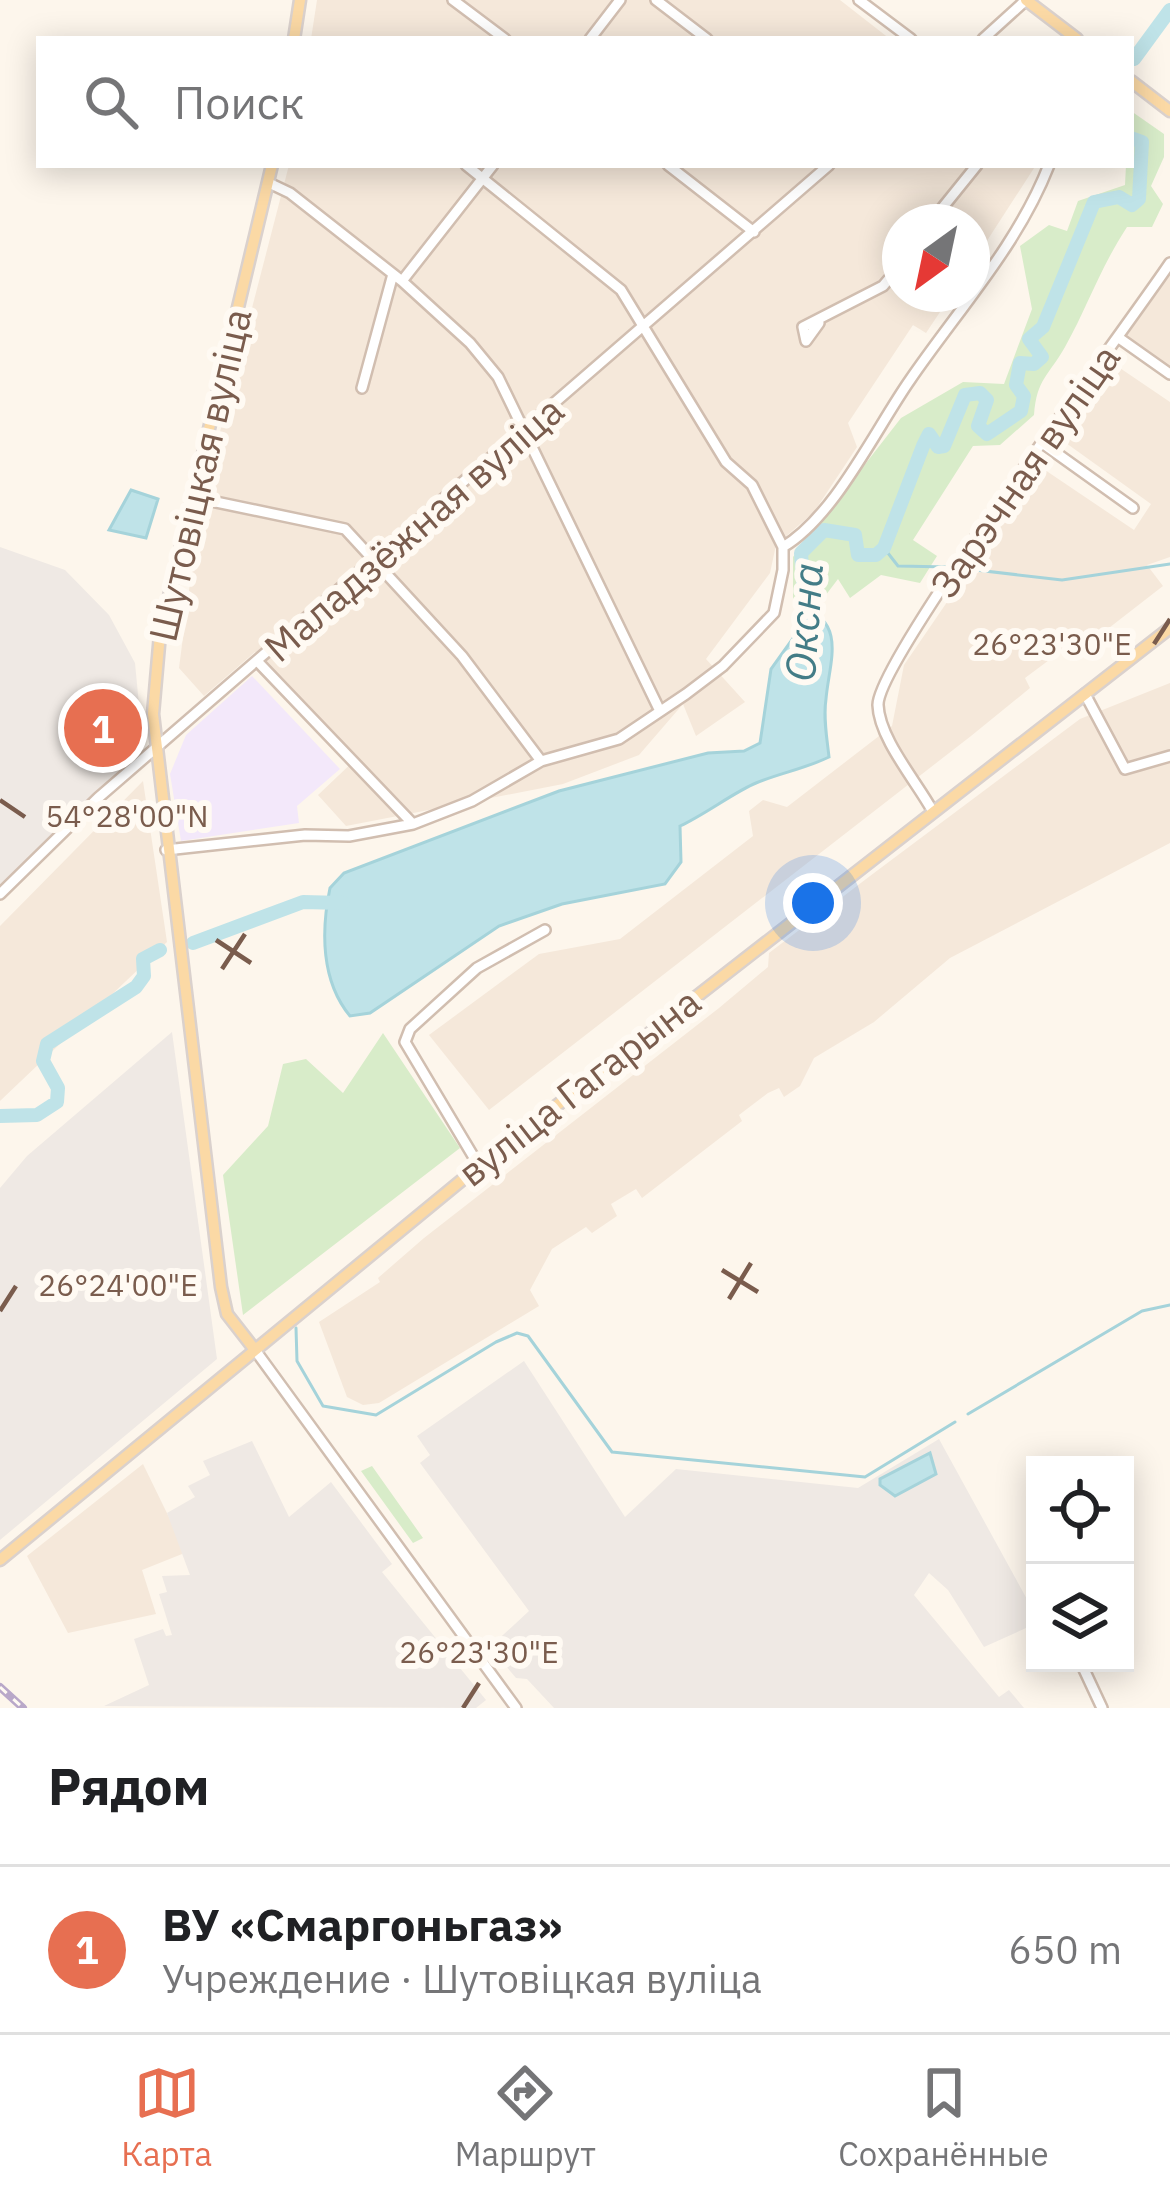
<!DOCTYPE html>
<html lang="ru">
<head>
<meta charset="utf-8">
<style>
  body { margin:0; font-family:"IBM Plex Sans",sans-serif; background:#f6f6f6; color:#202124 }
  .controls { position:absolute; right:36px; bottom:36px; display:grid; overflow:hidden; border-radius:0px; box-shadow:0 6px 30px #0003 }
  .controls button { width:108px; height:108px; display:grid; place-items:center; padding:0; border:0; border-bottom:3px solid #e0e0e0; background:#fff; color:#202124; font:60px sans-serif }
  .compass { position:absolute; left:882px; top:204px; width:108px; height:108px; border-radius:50%; background:#fff; box-shadow:0 6px 30px #0003; rotate:213deg }
  .you { position:absolute; left:813px; top:903px; width:42px; height:42px; margin:-30px; border:9px solid #fff; border-radius:50%; background:#1a73e8; box-shadow:0 0 0 18px #1a73e833 }
  .badge { display:grid; place-items:center; width:78px; height:78px; border-radius:50%; background:#e76f51; color:#fff; font-size:39px; font-weight:700 }
  .pin { position:absolute; translate:-50% -50%; border:6px solid #fff; box-shadow:0 3px 12px #0006 }
  .list { margin:0; padding:0; list-style:none }
  h2 { display:flex; justify-content:space-between; align-items:center; height:156px; margin:0; padding:0 48px; font-size:51px }
  h2 small { font-size:39px; font-weight:400; color:#757577 }
  .list li { display:grid; grid-template-columns:78px 1fr auto; gap:36px; align-items:center; box-sizing:border-box; height:168px; padding:0 48px; border-top:3px solid #e0e0e0 }
  .list b { display:block; font-size:45px; white-space:nowrap }
  .list p { margin:0; font-size:39px; white-space:nowrap; color:#757577 }
  .list em { font-size:39px; font-style:normal; color:#757577 }
  .icon { flex:none; width:66px; height:66px; fill:none; stroke:currentColor; stroke-width:2; stroke-linecap:round; stroke-linejoin:round }
  .map { position:relative; flex:none; width:1170px; height:1708px; overflow:hidden }
  .search { position:absolute; background:#fff; box-shadow:0 6px 30px #0003; left:36px; right:36px; top:36px; height:132px; display:flex; align-items:center; gap:30px; box-sizing:border-box; padding:0 42px; border-radius:0px; color:#757577; font-size:45px }
  .sheet { height:324px; background:#fff }
  nav { display:flex; justify-content:space-around; align-items:center; box-sizing:border-box; height:168px; border-top:3px solid #e0e0e0; background:#fff; font-size:33px; color:#757577 }
  nav a { display:grid; justify-items:center; gap:6px }
  nav .on { color:#e76f51 }
  .map>svg:first-child { display:block }
  .residential { fill:#f5e8da }
  .industrial { fill:#efe9e4 }
  .education { fill:#f3e8fa }
  .green { fill:#d8ecc9 }
  .water { fill:#bfe3e8; stroke:#a5d3da; stroke-width:3 }
  .lines { fill:none; stroke-linecap:round; stroke-linejoin:round }
  .stream { stroke:#a5d3da; stroke-width:3 }
  .river { stroke:#bfe3e8; stroke-width:14 }
  .minor-casing { stroke:#d1beb0; stroke-width:14 }
  .major-casing { stroke:#dad1cd; stroke-width:15 }
  .minor { stroke:#fff; stroke-width:9 }
  .major { stroke:#fbd9a5; stroke-width:10 }
  .rail-casing { stroke:#b9a8c9; stroke-width:8 }
  .rail { stroke:#fffaf3; stroke-width:3; stroke-dasharray:9; stroke-linecap:butt }
  .ticks { fill:none; stroke:#7a5c4d; stroke-width:4.5 }
  .labels { text-anchor:middle; stroke-width:12; stroke-linejoin:round; paint-order:stroke }
  .street-label { font-size:39px; fill:#7a5c4d; stroke:#fffaf3 }
  .water-label { font-size:42px; font-style:italic; fill:#437c86; stroke:#fffaf3 }
  .ticks-label { font-size:30px; text-anchor:middle; fill:#7a5c4d; stroke:#fffaf3; stroke-width:12; stroke-linejoin:round; paint-order:stroke }
</style>
</head>
<body>
<div class="map">
<svg width="1170" height="1708" viewBox="0 0 1170 1708">
  <rect width="100%" height="100%" fill="#fdf6ec"/>
  <path class="residential" d="M317,0H840L890,39H311Z
    M289,165H1036L972,264V222H900V294H952L926,333L913,325L848,423L857,447L814,512L776,545L770,573L706,659L745,702L696,736L683,704L639,755L563,784L346,826L318,795L358,757L255,652L204,696L179,668L199,513Z
    M1170,275V367L1126,337Z
    M1111,362L1170,402V557L1147,565L1163,586L1087,645L1080,637L1025,678L1030,688L971,736L489,1110L429,1035L539,954L620,939L753,836L749,811L763,800L787,807L892,726L904,665L1036,472L1045,470L1134,530L1151,504L1059,438Z
    M1170,683V843L950,958L874,1022L814,1058L800,1086L784,1097L779,1088L768,1093L739,1115L742,1121L642,1198L636,1189L611,1204L617,1216L592,1233L586,1227L552,1249L530,1290L539,1306L379,1403L363,1405L347,1397L319,1322L380,1282L378,1278L424,1238L719,1008L768,967L769,953L870,876L1080,719Z
    M143,781L167,942L0,1101V926Z
    M143,1464L183,1546L182,1554L142,1570L156,1614L68,1633L27,1556Z"/>
  <path class="industrial" d="M0,547L65,570L109,615L135,663L143,747L0,891Z
    M172,1032L217,1359L0,1540V1188L27,1156Z
    M524,1361L625,1517L676,1469L858,1488L939,1439L1028,1601L1035,1624L984,1647L948,1590L929,1573L914,1595L999,1697L1009,1690L1024,1708H554L527,1679L516,1678L490,1647L529,1611L420,1463L430,1455L417,1436Z
    M252,1441L289,1517L331,1482L392,1564L382,1572L486,1700L476,1708L104,1706L149,1685L134,1639L163,1629L166,1636L172,1635L159,1594L167,1592L162,1576L190,1575L167,1513L195,1497L188,1486L210,1475L203,1461Z"/>
  <path class="education" d="M252,676L340,769L297,806L299,823L181,841L170,774L186,735Z"/>
  <path class="green" d="M1131,111L1164,134V157L1151,186L1163,204L1152,227H1127C1099,270 1088,306 1065,347C1048,377 1037,378 1034,415L1000,445L973,446L913,540L937,556L920,583L881,575L850,598L838,579L819,604L793,605V557L901,418L963,382L1004,384L1032,309L1020,246L1049,225L1067,231L1078,201L1125,185L1126,165H1131Z
    M383,1033L460,1148L243,1315L223,1175L268,1126L283,1064L306,1059L343,1093Z
    M372,1466L423,1538L413,1543L361,1471Z"/>
  <path class="water" d="M131,490L158,499L146,538L109,530Z
    M803,608C847,623 829,663 826,699C823,718 827,738 829,757C804,769 780,773 756,783C736,791 704,815 680,826L681,862L665,884L562,904L499,926L370,1013L350,1016C321,981 321,931 330,888L344,873L559,791L708,753L744,751L760,743L771,669L794,637Z
    M930,1453L936,1474L895,1496L880,1485V1479Z"/>
  <g class="lines">
    <path class="stream" d="M884,548L898,566L949,567
      M959,568L1062,580L1170,564
      M296,1328L297,1361L323,1406L376,1415L496,1342L517,1333L528,1336L612,1452L865,1477L955,1422
      M968,1414L1142,1311L1170,1305"/>
    <path class="river" d="M1134,59L1170,10
      M806,626L801,553L824,530L855,535L858,555H876L884,548L923,446L929,434L938,447L944,446L965,395L980,393L987,400L978,426L987,434L1021,411L1024,396L1016,385L1020,363L1034,364L1042,357L1029,339L1043,327L1094,202L1119,197L1132,205L1139,199L1142,142L1131,138
      M193,943L303,902L343,903
      M0,1116L37,1115L57,1102L58,1088L43,1061L47,1044L136,987L144,976L143,959L160,950"/>
    <defs>
      <path id="minor" d="M453,0L505,39
        M656,0L707,39
        M859,0L911,39
        M590,39L620,0
        M983,39L1026,0
        M668,165L754,232
        M269,183L290,193L402,281L470,343L498,377L659,709
        M931,222L977,165
        M402,281L493,165
        M819,323L806,341L803,327L883,286L900,266
        M1119,338L1170,374
        M362,388L393,274
        M1045,445L1133,508
        M192,497L345,529L462,656L541,761
        M783,547C835,516 875,430 910,380C958,310 1018,245 1049,165
        M259,663L413,824L472,801L541,761L619,739L686,694L723,666L774,613L783,570V547L752,485L726,462L621,290L466,165
        M1085,694L1125,769L1170,756
        M932,810C916,781 879,738 878,705C877,660 1128,326 1170,263
        M166,850L305,835L349,836L413,824
        M0,894L98,798L829,165
        M479,1166L405,1042L410,1029L477,968L545,930
        M255,1350L516,1708
        M1081,1663L1102,1708"/>
      <path id="major" d="M1026,0L1077,39
        M294,39L300,0
        M1131,81L1170,111
        M255,1350L227,1314L221,1287L153,714L160,634L272,165
        M0,1560L479,1166L1170,628"/>
    </defs>
    <use href="#minor" class="minor-casing"/>
    <use href="#major" class="major-casing"/>
    <use href="#minor" class="minor"/>
    <use href="#major" class="major"/>
    <defs>
      <path id="rail" d="M0,1687L23,1708"/>
    </defs>
    <use href="#rail" class="rail-casing"/>
    <use href="#rail" class="rail"/>
  </g>
  <path class="ticks" d="M1154,644L1170,619M0,800L25,817M216,940L251,963M222,969L245,934M722,1270L758,1292M729,1299L751,1263M0,1311L16,1286M463,1708L479,1683"/>
  <g class="labels">
    <g class="street-label">
      <text transform="translate(1025 471) rotate(-55)" y="14">Зарэчная вуліца</text>
      <text transform="translate(200 475) rotate(-77)" y="14">Шутовіцкая вуліца</text>
      <text transform="translate(414 529) rotate(-41)" y="14">Маладзёжная вуліца</text>
      <text transform="translate(579 1087) rotate(-38)" y="14">вуліца Гагарына</text>
    </g>
    <g class="water-label">
      <text transform="translate(804 622) rotate(-86)" y="15">Оксна</text>
    </g>
  </g>
  <g class="ticks-label">
    <text x="1052" y="655">26°23'30"E</text>
    <text x="127" y="827">54°28'00"N</text>
    <text x="118" y="1296">26°24'00"E</text>
    <text x="479" y="1663">26°23'30"E</text>
  </g>
</svg>
<div class="controls">
<button><svg class="icon" aria-label="locate" viewBox="0 0 24 24"><circle cx="12" cy="12" r="6"/><path d="M12 2v4M12 18v4M2 12h4M18 12h4"/></svg></button>
<button><svg class="icon" aria-label="layers" viewBox="0 0 24 24"><path d="M12 4l9 5-9 5-9-5zM3 14l9 5 9-5"/></svg></button>
</div>
<svg class="compass" viewBox="-18 -18 36 36"><path d="M0-13l5 13h-10z" fill="#e53935"/><path d="M0 13l5-13h-10z" fill="#757577"/></svg>
<div class="you"></div>
<div class="pin badge" style="left:103px;top:728px">1</div>
<div class="search"><svg class="icon" aria-label="search" viewBox="0 0 24 24"><circle cx="10" cy="10" r="6"/><path d="M15 15l6 6"/></svg>Поиск</div>
</div>
<section class="sheet">
<h2>Рядом<small></small></h2>
<ul class="list">
<li><span class="badge">1</span><div><b>ВУ «Смаргоньгаз»</b><p>Учреждение · Шутовіцкая вуліца</p></div><em>650 m</em></li>
</ul>
</section>
<nav>
<a class="on"><svg class="icon" aria-label="map" viewBox="0 0 24 24"><path d="M3 6l6-2 6 2 6-2v14l-6 2-6-2-6 2zM9 4v14M15 6v14"/></svg>Карта</a>
<a><svg class="icon" aria-label="directions" viewBox="0 0 24 24"><path d="M12 3l9 9-9 9-9-9zM9 14v-3h6M13 9l2 2-2 2"/></svg>Маршрут</a>
<a><svg class="icon" aria-label="saved" viewBox="0 0 24 24"><path d="M7 4h10v16l-5-4-5 4z"/></svg>Сохранённые</a>
</nav>
</body>
</html>
